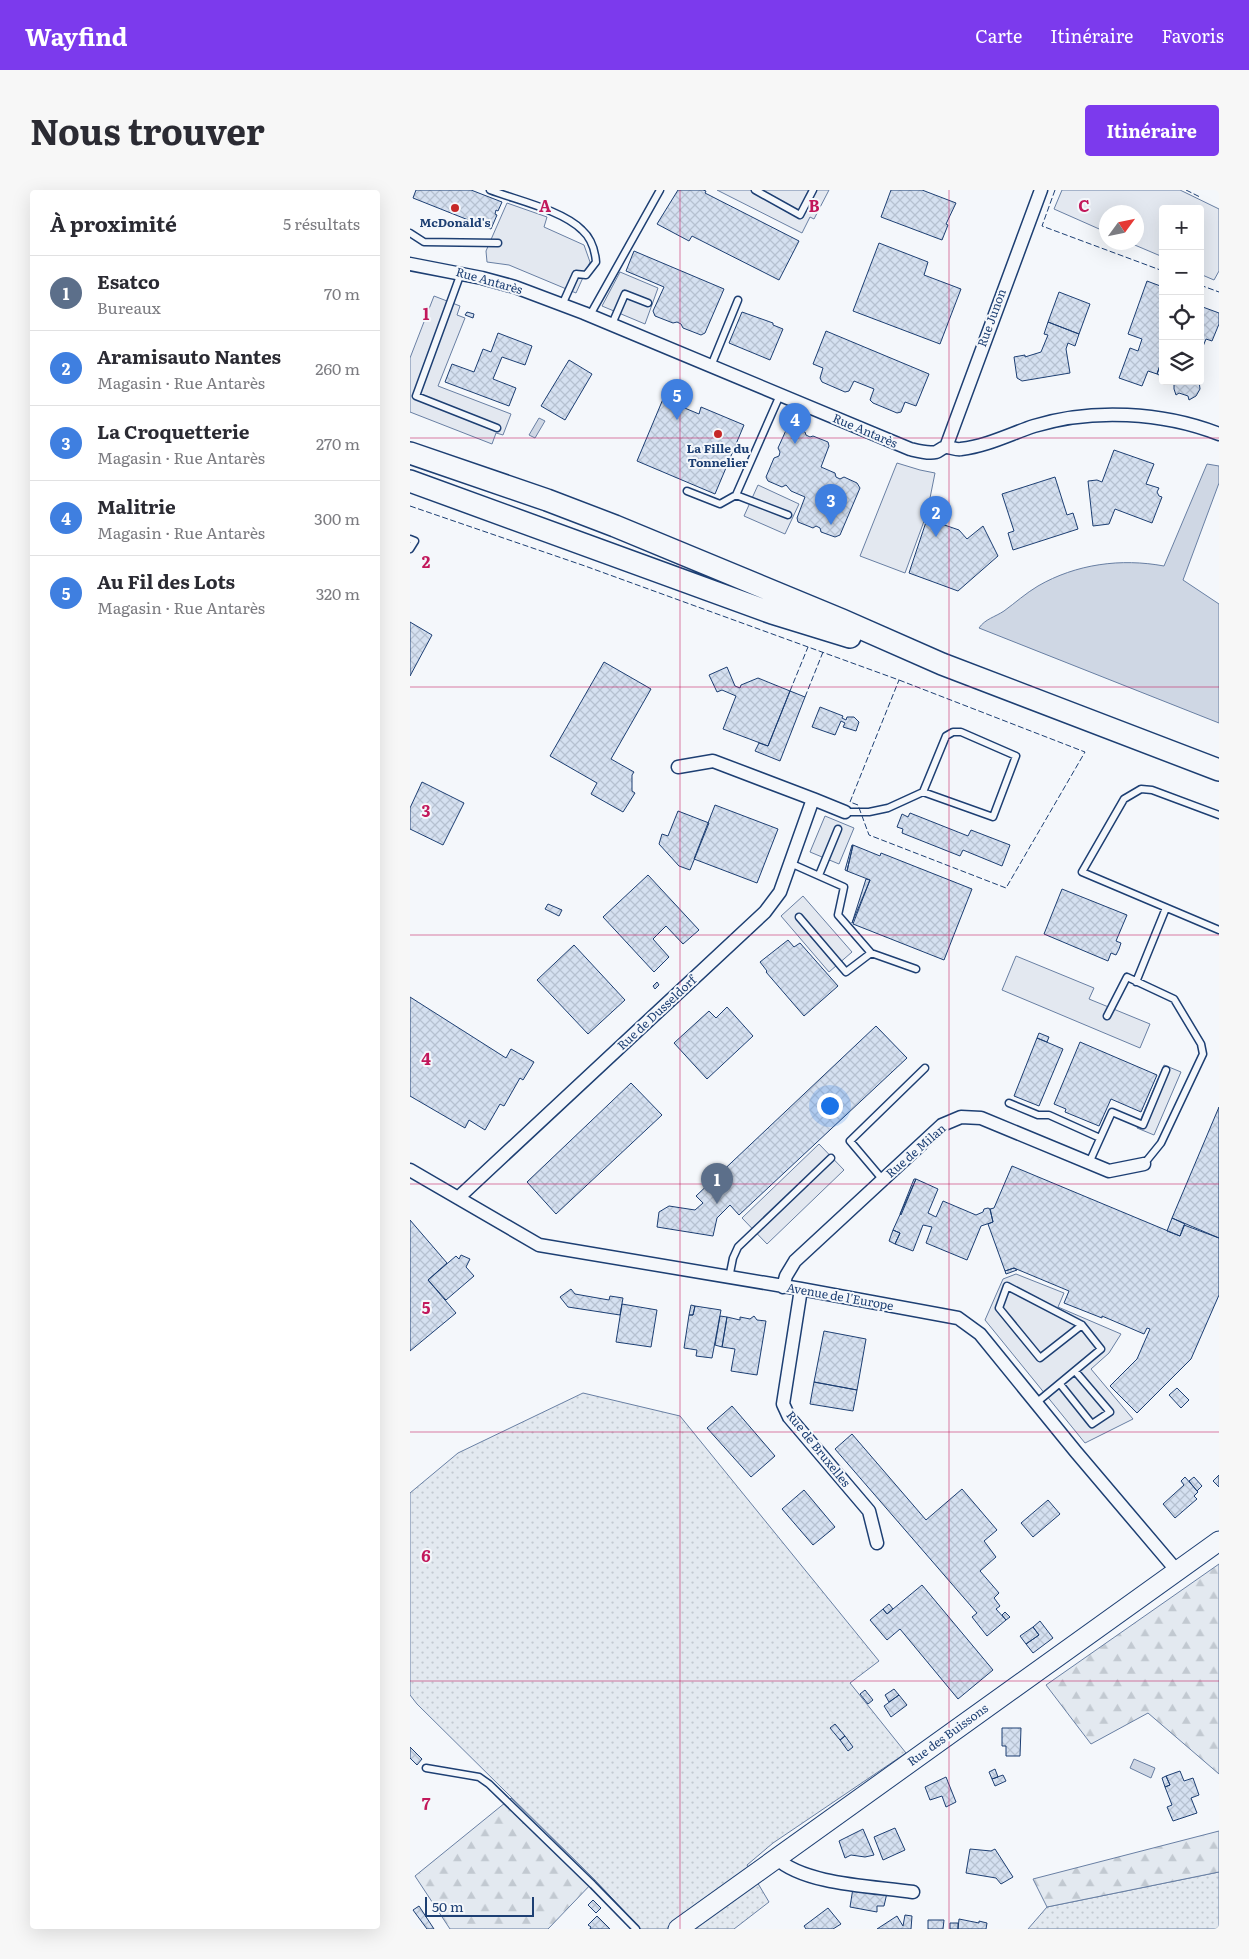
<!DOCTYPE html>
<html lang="fr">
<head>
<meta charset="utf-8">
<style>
  body { margin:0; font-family:Literata,serif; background:#f7f7f7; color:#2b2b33 }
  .controls { position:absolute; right:15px; top:15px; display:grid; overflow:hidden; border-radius:5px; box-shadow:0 5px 20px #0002 }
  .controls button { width:45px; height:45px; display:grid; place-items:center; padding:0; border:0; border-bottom:1px solid #e1e1e2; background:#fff; color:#2b2b33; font:25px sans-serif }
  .compass { position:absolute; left:689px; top:15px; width:45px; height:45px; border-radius:50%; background:#fff; box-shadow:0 5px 20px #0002; rotate:57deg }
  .scale { position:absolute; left:15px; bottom:12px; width:109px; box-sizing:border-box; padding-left:5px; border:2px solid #1d3f73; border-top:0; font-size:14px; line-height:18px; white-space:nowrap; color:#1d3f73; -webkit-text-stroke:4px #f4f7fb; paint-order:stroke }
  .you { position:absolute; left:419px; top:915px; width:18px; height:18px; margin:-12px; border:4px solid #fff; border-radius:50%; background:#1a73e8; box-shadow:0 0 0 8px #1a73e833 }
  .badge { display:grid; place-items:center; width:32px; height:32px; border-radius:50%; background:#7c3aed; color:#fff; font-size:16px; font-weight:700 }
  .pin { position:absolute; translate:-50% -41px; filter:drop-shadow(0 1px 2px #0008) }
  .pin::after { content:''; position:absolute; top:26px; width:18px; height:15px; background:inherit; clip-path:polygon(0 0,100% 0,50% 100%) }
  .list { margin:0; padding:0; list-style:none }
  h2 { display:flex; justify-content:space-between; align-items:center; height:65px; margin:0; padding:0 20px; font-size:21px }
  h2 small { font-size:16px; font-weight:400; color:#7c7c81 }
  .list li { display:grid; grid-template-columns:32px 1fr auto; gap:15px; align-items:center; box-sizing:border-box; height:75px; padding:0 20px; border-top:1px solid #e1e1e2 }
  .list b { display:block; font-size:19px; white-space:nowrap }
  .list p { margin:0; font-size:16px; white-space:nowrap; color:#7c7c81 }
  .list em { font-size:16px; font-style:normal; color:#7c7c81 }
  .icon { flex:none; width:28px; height:28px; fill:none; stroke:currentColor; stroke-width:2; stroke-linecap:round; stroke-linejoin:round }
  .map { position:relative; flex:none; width:809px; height:1739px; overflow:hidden; border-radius:5px }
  header { display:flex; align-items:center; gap:30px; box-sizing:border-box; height:70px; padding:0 25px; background:#7c3aed; color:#fff }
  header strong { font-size:24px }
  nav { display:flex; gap:28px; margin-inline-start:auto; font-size:18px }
  .intro { display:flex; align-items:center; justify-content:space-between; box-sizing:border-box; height:120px; padding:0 30px }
  h1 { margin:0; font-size:35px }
  .button { padding:12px 22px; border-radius:5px; background:#7c3aed; color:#fff; font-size:18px; font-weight:700 }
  main { display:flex; gap:30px; padding:0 30px }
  aside { flex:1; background:#fff; border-radius:5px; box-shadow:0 5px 20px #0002 }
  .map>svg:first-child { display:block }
  .grass { fill:url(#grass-dots); stroke:#687fa3 }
  .forest { fill:url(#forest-firs); stroke:#687fa3 }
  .parking { fill:#e3e8f0; stroke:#687fa3 }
  .water { fill:#cfd7e4; stroke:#687fa3 }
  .building { fill:url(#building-cross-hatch); stroke:#1d3f73 }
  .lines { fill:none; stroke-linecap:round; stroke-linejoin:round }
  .lane-casing { stroke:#1d3f73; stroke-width:9 }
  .street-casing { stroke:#1d3f73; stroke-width:15 }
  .secondary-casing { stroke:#1d3f73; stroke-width:21 }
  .primary-casing { stroke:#1d3f73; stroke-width:24 }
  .lane { stroke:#f4f7fb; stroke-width:6 }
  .street { stroke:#f4f7fb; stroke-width:12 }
  .secondary { stroke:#f4f7fb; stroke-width:19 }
  .primary { stroke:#f4f7fb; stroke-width:21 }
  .fence { stroke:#1d3f73; stroke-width:1; stroke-dasharray:6 2.5; stroke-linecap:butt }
  .grid { fill:none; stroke:#c2185b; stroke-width:1; stroke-opacity:0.55 }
  .poi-dot { fill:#c62828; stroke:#f4f7fb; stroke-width:2 }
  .labels { text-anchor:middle; stroke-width:4; stroke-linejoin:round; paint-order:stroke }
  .poi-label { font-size:12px; font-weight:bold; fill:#1d3f73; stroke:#f4f7fb }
  .street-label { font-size:12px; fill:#1d3f73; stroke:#f4f7fb }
  .grid-label { font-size:16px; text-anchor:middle; font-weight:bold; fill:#c2185b; stroke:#f4f7fb; stroke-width:4; stroke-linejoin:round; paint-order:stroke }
</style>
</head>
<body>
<header>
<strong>Wayfind</strong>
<nav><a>Carte</a><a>Itinéraire</a><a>Favoris</a></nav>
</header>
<div class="intro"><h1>Nous trouver</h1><a class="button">Itinéraire</a></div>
<main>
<aside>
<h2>À proximité<small>5 résultats</small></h2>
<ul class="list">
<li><span class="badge" style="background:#5c6f8a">1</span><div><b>Esatco</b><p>Bureaux</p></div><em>70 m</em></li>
<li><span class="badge" style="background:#3f7fe0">2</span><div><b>Aramisauto Nantes</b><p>Magasin · Rue Antarès</p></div><em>260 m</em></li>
<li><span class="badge" style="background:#3f7fe0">3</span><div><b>La Croquetterie</b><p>Magasin · Rue Antarès</p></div><em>270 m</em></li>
<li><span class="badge" style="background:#3f7fe0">4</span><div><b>Malitrie</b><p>Magasin · Rue Antarès</p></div><em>300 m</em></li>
<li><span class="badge" style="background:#3f7fe0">5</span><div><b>Au Fil des Lots</b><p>Magasin · Rue Antarès</p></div><em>320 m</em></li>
</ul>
</aside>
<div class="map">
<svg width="809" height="1739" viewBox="0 0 809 1739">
  <defs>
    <pattern id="grass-dots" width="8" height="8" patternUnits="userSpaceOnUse" patternTransform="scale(1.25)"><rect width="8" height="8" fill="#e3e9f0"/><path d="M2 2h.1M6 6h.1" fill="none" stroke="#c2c9d1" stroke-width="1.8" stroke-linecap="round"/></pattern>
    <pattern id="forest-firs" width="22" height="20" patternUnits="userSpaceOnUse" patternTransform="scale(1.25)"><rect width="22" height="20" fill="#e3e9f0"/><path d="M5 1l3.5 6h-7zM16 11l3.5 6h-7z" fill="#c2c9d1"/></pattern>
    <pattern id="building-cross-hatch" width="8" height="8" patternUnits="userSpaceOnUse" patternTransform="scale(1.25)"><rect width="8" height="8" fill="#d5e0f0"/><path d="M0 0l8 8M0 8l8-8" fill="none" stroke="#b6c1d1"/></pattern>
  </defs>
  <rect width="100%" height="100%" fill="#f4f7fb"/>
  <path class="grass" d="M173,1203L270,1226L469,1471L440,1493L496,1563L363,1653L337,1675L359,1712L324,1739H231L185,1690L7,1514L0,1505V1303L48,1263Z
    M809,1682V1739H618L637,1717Z"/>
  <path class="forest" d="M809,1374V1584L738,1523L681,1554L636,1495Z
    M101,1608L185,1690L138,1739H40L5,1686Z
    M809,1641V1682L637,1717L623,1689Z"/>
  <path class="parking" d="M307,0H419L404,29L400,27L392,43Z
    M652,0H770L809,19V81L804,90L790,84V19H753V67L720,53L726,52V22H696V42L644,19Z
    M97,13L137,27L134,37L174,55L180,72L166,103L99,75L77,72L76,61Z
    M210,82L248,98L235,134L192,116Z
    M24,106L50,116L47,125L55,128L28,196L101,224L93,245L86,243L82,254L0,222V168Z
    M487,273L510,280L525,283L517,323L495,383L450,366Z
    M348,295L389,314L375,344L334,326Z
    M415,626L444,638L429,674L400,662Z
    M393,706L442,762L419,782L371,726Z
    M606,766L684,798L679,809L740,834L730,858L592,800Z
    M754,875L771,882L744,945L727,938Z
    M409,954L434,980L357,1054L332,1028Z
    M606,1084L654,1103L648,1117L711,1144L699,1163L681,1179L723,1229L675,1253L575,1130L593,1089Z"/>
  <path class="water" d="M129,228L135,231L125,248L119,245Z
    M797,274L809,276V293L773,390L809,414V533L569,438C575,429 585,427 594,421C605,413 616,403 628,396C666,374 711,368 754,376Z
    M724,1569L745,1578L741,1588L720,1578Z"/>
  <path class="building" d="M6,0H61L92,12L88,21L86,20L85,24L87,25L81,39L3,8Z
    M268,0H293L296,1L295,3L389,51L369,90L282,46L279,51L247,34Z
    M481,0H512L546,13L536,34L538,35L532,50L471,27Z
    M469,53L518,72L514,85L551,99L530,154L443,121Z
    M224,61L314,99L295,143L291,145L273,138L271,134L267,132L263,133L245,126L243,121L254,97L216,81Z
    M737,91L753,97V167L747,184L738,181L732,196L709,188L720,158L728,161L732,149L718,144Z
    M649,102L680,114L669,144L638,132Z
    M790,116L809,123V134L802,151L796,149L790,164Z
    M57,122L64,124L63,128L55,125Z
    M332,122L363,133V135L373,139L360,170L319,153Z
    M638,132L669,144L665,156L658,153L656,159L660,183L612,191L607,188L604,167L615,165V167L631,162L638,145L634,144Z
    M416,141L519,184L506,216L495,212L491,222L487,223L463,213L460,210L464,199L444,191L439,201L435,202L412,192L410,188L413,178L403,174Z
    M88,143L122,156L115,175L92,167L83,189L106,198L99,216L35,192L42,174L64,182L73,159L81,162Z
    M753,167V187L747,184Z
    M159,170L182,184L155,230L131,216Z
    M764,191H789L790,199L786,206L779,210L778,206L769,203L766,205L764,199Z
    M253,209L289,224L291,217L334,235L305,304L227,271Z
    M381,236L395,242L396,245L400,247L403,246L418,252L419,256L411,277L425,283L426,287L430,289L434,287L447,293L450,298L430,345L425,347L411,342L410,338L406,336L403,338L388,332L387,328L395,307L381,301L376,295L372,297L358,291L356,287L364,268L369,266L370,262L368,258L377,238Z
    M704,260L744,274L736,294L749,298L747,302L749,306L752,307L742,333L705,319L699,334L683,336L678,291L687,290L692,292Z
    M645,287L657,325L663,323L668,339L603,360L598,343L604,341L592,304Z
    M517,329L549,340L557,349L573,336L588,366L548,401L499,383Z
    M0,432L22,445L0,486Z
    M194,472L241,499L201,569L224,582L222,585V601L225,603L213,622L181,604L187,593L140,566Z
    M317,477L325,496L330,498L331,495L348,488L380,501L358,556L313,539L326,506L312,500L307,502L299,485Z
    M380,501L395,507L370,571L345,561L349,553L358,556Z
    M410,517L433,526L432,528L436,530L437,527H444L449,532L446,541L433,537L435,533L431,531L425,545L402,537Z
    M12,592L54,613L33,655L0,639V618Z
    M305,615L368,639L347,693L284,669Z
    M268,621L299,633L280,680L269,676L249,654L252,644L258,646Z
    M500,623L558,646L561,640L600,655L592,676L553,660L550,666L492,643L493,639L487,637L492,624L498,627Z
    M442,655H443L437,681L435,680Z
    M443,655L470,666L471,663L562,699L534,770L443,734L460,690L437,681Z
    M238,685L289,740L273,754L256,736L243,749L259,767L244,782L193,727Z
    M456,689L460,690L442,733Z
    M652,699L717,725L706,751L711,753L709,759L706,765L701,763L698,771L634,744Z
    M138,714L152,720L149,726L135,719Z
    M378,750L384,757L390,753L428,796L394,826L356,782L357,781L350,772Z
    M164,755L215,810L178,844L127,790Z
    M247,792L249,795L245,799L243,796Z
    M0,807L96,868L101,859L124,872L113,890L110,888L94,916L90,914L75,940L59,930L55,938L0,906Z
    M317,817L343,846L297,889L264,853L299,821L306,828Z
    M466,836L497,868L329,1025L320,1015L307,1028L303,1046L247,1037L249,1022L259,1016L285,1020L293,1013L286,1006Z
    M629,843L639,847L637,852L627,848Z
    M627,848L653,859L629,916L604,906Z
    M670,852L747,885L731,922L701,909L689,936L655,922L656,919L644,914Z
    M221,893L252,925L146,1024L117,992Z
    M809,917V1048L762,1028Z
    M602,976L770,1046L774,1035L809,1048V1105L781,1169L727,1223L700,1196L727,1169L740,1139L737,1138L734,1144L692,1126V1128L654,1113L659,1101L604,1078L595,1081L578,1034L583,1032L580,1019L584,1018Z
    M504,989H506L491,1025L490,1024Z
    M506,989L528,999L518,1023L526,1027L533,1011L566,1025L573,1022L574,1019L578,1018L580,1019L583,1032L571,1036L557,1070L516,1053L522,1037L513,1035L503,1061L485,1054L490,1043L483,1040Z
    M762,1028L775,1034L770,1046L757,1041Z
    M0,1030L37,1073L18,1090L46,1123L0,1161Z
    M483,1040L490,1043L485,1054L479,1051Z
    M51,1065L60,1069L56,1077L64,1086L36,1110L18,1090L46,1066L49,1069Z
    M604,1078L607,1080L596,1084L595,1081Z
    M161,1099L165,1104L199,1110L200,1106L213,1108L210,1125L158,1117L150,1107Z
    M212,1114L247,1120L241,1157L206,1152Z
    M281,1115L285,1116L283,1125H279Z
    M285,1116L311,1120L302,1168L286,1166L287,1160L274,1158L279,1125H283Z
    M310,1126L317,1127L312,1157L305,1155Z
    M344,1126L347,1130L356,1131L347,1185L321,1181L325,1159L312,1157L317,1127L330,1130V1127L340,1129Z
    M414,1141L456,1149L447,1200L404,1192Z
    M404,1192L447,1200L443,1221L400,1214Z
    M767,1198L779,1210L771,1218L759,1205Z
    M322,1216L365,1266L341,1287L297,1238Z
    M442,1244L516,1330L552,1299L587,1340L574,1351L586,1367L570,1381L589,1403L584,1408L590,1416L586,1419L596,1430L577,1446L562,1427L567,1423L425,1259Z
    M809,1285V1297L803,1291Z
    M775,1287L788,1302L784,1306L787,1309L765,1328L753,1314L774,1295L771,1291Z
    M784,1287L792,1296L787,1301L779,1291Z
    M394,1300L425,1337L403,1355L372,1319Z
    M638,1310L650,1324L623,1347L611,1333Z
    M512,1395L583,1480L548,1509L490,1439L477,1450L460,1430L473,1419L477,1424Z
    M479,1414L483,1419L477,1424L473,1419Z
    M595,1422L600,1427L596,1430L592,1425Z
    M630,1431L643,1448L623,1463L616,1454L629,1445L623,1437Z
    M623,1437L629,1445L616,1454L610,1446Z
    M484,1499L489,1505L479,1512L475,1505Z
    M455,1500L463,1510L458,1514L450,1504Z
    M489,1505L497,1515L481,1527L474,1516Z
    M425,1534L435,1546L430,1550L420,1538Z
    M592,1538H611L610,1566H596V1556H592Z
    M435,1546L443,1557L438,1561L430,1550Z
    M0,1557L12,1569L7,1575L0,1568Z
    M585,1579L588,1587L582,1589L579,1582Z
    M770,1581L774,1591L783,1588L789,1605L781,1608L787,1623L763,1631L757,1617L762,1615L755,1597L760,1595L756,1586Z
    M593,1585L596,1591L585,1596L582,1589Z
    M756,1586L760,1595L755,1597L752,1588Z
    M536,1587L546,1612L536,1617L532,1606L520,1610L515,1597Z
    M485,1638L495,1660L473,1670L464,1647Z
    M453,1639L464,1665L455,1667L441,1665L435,1668L429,1651Z
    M560,1659L581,1661L585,1659L603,1687L591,1694L586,1688L556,1683Z
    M443,1698L477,1703L474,1716H467V1722L440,1717Z
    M183,1710L191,1718L186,1723L178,1715Z
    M9,1716L24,1739H17L3,1720Z
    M418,1718L431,1734L423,1739H396L394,1736Z
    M495,1725L502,1726L501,1739H467L487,1726L493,1736Z
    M187,1726L200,1739H180L181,1737L178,1735Z
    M549,1729L569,1733V1731L577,1733L576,1739H548Z
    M518,1730H534L533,1739H518Z
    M540,1733H548V1739H540Z"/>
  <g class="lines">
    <defs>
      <path id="lane" d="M80,0C106,10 152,20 172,40C181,48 185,60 186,72L176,85L166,84L152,115
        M345,0L390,25L403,0
        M0,43L14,52L88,53
        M51,83L6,206L87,238
        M180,125L250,0
        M202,134L215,104L238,113
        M301,176L328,110
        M370,205L326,305L378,325
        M277,301L310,314L326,305
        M0,349L5,351L0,359
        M435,622H459L478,618L513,602L583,627L606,566L551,542H543L536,546L513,602
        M809,625L742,600L731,599L714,609L672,682L809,740
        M380,673L434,697L428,725L461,763L506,779
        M409,685L428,639
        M389,727L436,782L461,763
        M726,792L756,718
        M697,826L717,787L764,809L791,854L793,864L751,953L734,974
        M599,913L628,925H639L690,948
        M679,973L702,922L733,935L756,880
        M473,990L440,951L515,878
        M319,1088L323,1068L328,1057L421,968
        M650,1194L682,1234L700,1222L665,1181
        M626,1213L691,1159L672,1135L597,1096L589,1118L630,1168L672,1135
        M16,1578L69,1587L79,1594L183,1695L226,1739"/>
      <path id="street" d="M0,74L72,88L105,97L174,123L500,259C508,261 518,264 526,262C529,261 533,257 536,257C541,257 546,260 551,259C577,256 600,244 624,236C682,218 753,222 809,244
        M536,257L631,0
        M403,609L435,622
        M0,980L129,1055L391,1099L548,1128L570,1144L666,1262L767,1381
        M48,1008L355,722L370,702L403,609L303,571L268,577
        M373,1097L376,1086L385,1071L532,935L551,927L571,928L699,981L734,974
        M391,1099L373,1214L379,1227L459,1321L467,1353
        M366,1668C395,1695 463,1696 503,1702"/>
      <path id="secondary" d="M268,1739L809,1351"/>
      <path id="primary" d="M0,263L137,310L205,336L432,430L532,474L809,580
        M0,291L362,423L440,447"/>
    </defs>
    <use href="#lane" class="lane-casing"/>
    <use href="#street" class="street-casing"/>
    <use href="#secondary" class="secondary-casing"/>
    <use href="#primary" class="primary-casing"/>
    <use href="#lane" class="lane"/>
    <use href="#street" class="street"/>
    <use href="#secondary" class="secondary"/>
    <use href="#primary" class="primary"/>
    <path class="fence" d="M645,0L632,36L753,81
      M776,0L790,7
      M790,95L809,102
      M0,316L175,376L489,490
      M489,490L675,562L596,698L459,645L448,615L440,612Z
      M380,501L398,457
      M395,507L413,462"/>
  </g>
  <path class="grid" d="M270,0V1739M539,0V1739M0,248H809M0,497H809M0,745H809M0,994H809M0,1242H809M0,1491H809"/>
  <g class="poi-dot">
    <circle cx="45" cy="18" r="5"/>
    <circle cx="308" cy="244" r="5"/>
  </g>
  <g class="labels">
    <g class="poi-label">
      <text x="45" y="37">McDonald's</text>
      <text x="308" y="263">La Fille du<tspan x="308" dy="14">Tonnelier</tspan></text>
    </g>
    <g class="street-label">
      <text transform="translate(79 91) rotate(16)" y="4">Rue Antarès</text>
      <text transform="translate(582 128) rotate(-70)" y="4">Rue Junon</text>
      <text transform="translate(455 241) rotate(23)" y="4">Rue Antarès</text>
      <text transform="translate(247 823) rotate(-43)" y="4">Rue de Dusseldorf</text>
      <text transform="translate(506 961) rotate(-41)" y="4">Rue de Milan</text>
      <text transform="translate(430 1107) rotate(10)" y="4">Avenue de l'Europe</text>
      <text transform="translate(408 1259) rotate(51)" y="4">Rue de Bruxelles</text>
      <text transform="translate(538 1545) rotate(-36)" y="4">Rue des Buissons</text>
    </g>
  </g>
  <g class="grid-label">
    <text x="135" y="22">A</text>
    <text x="404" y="22">B</text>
    <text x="674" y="22">C</text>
    <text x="16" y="130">1</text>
    <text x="16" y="378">2</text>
    <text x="16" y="627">3</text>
    <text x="16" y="875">4</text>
    <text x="16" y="1124">5</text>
    <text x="16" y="1372">6</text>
    <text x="16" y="1620">7</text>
  </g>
</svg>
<div class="controls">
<button>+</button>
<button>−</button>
<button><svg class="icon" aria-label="locate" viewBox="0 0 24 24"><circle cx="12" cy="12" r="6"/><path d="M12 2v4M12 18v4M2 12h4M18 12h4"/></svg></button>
<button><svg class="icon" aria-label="layers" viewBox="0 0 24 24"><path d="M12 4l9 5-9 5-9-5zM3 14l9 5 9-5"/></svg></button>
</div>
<svg class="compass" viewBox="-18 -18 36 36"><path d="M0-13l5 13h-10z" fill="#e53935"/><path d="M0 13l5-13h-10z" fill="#7c7c81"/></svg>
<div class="scale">50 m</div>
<div class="you"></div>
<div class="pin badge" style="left:307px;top:1014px;background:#5c6f8a">1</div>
<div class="pin badge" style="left:526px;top:347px;background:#3f7fe0">2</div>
<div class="pin badge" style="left:421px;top:335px;background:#3f7fe0">3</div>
<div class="pin badge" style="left:385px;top:254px;background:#3f7fe0">4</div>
<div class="pin badge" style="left:267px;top:230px;background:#3f7fe0">5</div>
</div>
</main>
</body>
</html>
